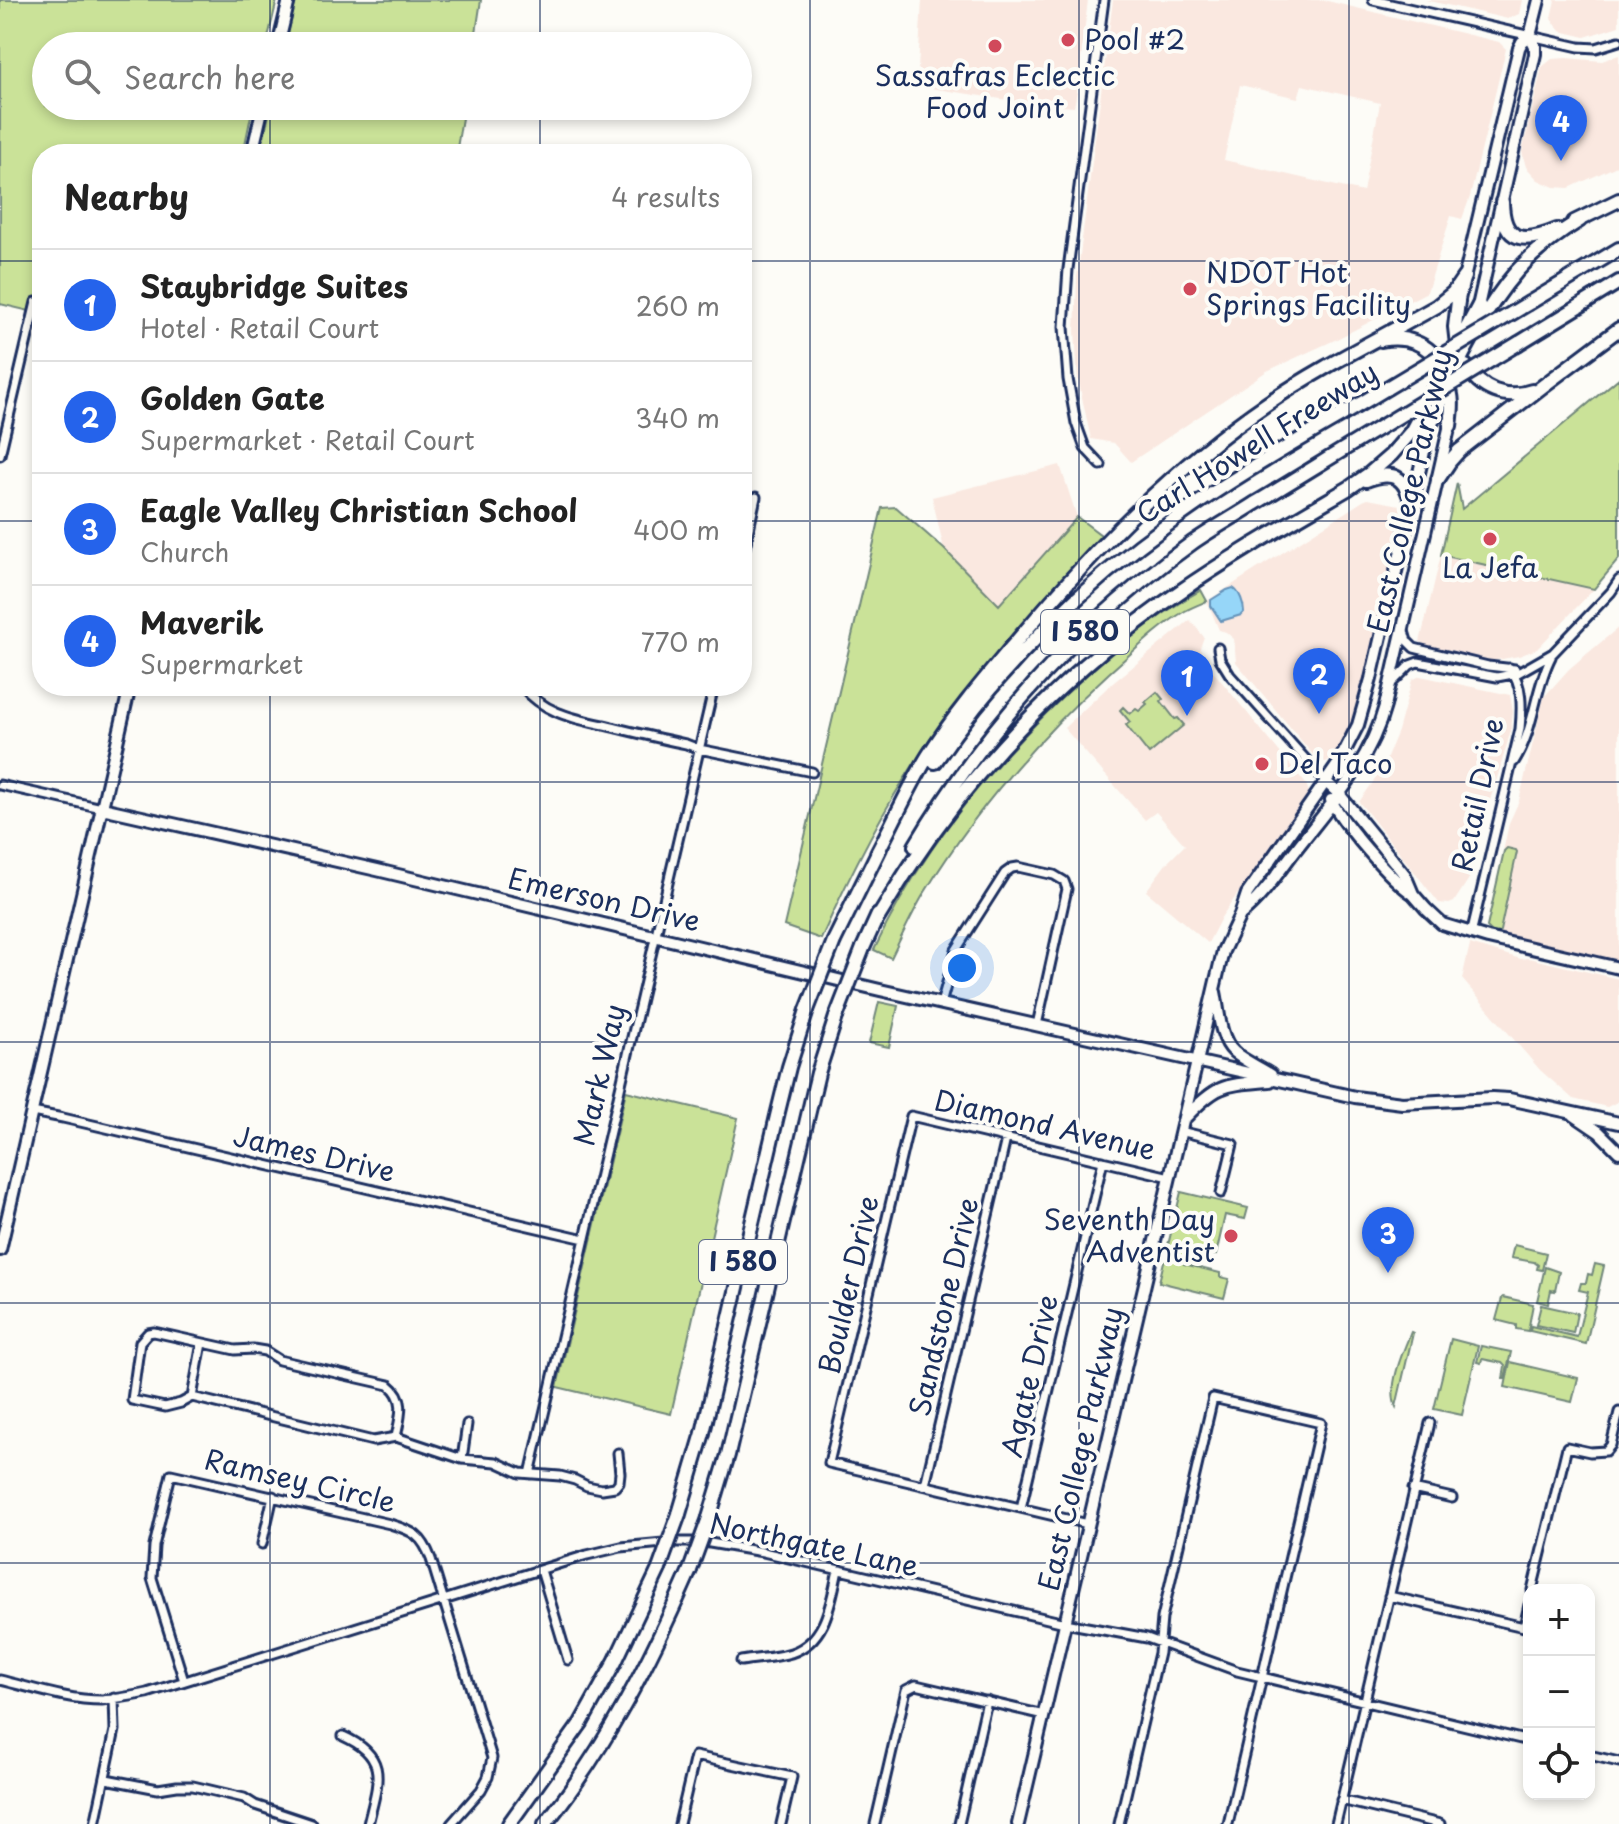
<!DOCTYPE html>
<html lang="en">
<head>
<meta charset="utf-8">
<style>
  body { margin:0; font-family:"Playpen Sans",sans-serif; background:#f2f2f2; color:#222 }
  .controls { position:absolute; right:24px; bottom:24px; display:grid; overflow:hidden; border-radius:16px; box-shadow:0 4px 12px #0003 }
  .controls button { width:72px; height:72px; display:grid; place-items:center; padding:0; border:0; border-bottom:2px solid #e0e0e0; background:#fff; color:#222; font:40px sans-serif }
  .you { position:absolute; left:962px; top:968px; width:28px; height:28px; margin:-20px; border:6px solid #fff; border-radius:50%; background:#1a73e8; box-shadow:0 0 0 12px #1a73e833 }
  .badge { display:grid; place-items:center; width:52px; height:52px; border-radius:50%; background:#2563eb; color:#fff; font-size:26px; font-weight:700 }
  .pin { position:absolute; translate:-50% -66px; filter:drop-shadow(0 2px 4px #0008) }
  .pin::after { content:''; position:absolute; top:42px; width:28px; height:24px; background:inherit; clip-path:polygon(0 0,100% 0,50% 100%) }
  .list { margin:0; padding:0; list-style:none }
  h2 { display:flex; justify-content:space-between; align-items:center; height:104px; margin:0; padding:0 32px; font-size:34px }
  h2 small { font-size:26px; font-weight:400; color:#767676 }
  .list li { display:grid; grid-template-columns:52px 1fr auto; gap:24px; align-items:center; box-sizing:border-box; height:112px; padding:0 32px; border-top:2px solid #e0e0e0 }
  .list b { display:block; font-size:30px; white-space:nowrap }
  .list p { margin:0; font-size:26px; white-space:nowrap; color:#767676 }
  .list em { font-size:26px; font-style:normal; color:#767676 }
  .icon { flex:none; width:44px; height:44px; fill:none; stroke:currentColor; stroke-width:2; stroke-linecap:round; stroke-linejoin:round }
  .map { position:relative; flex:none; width:1619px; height:1824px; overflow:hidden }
  .search { position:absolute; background:#fff; box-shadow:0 4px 12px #0003; left:32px; top:32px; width:720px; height:88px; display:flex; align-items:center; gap:20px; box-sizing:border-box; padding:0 28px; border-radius:44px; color:#767676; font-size:30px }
  .panel { position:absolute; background:#fff; box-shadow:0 4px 12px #0003; left:32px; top:144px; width:720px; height:552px; border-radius:32px }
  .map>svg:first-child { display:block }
  .built { fill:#fae8e0; fill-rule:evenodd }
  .green { fill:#cae298; stroke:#72887b; stroke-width:2 }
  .water { fill:#96d6f8; stroke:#6593ba; stroke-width:2 }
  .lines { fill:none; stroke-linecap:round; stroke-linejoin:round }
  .street-casing { stroke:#1b2f5e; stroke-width:13 }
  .secondary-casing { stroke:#1b2f5e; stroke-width:16 }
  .highway-casing { stroke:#1b2f5e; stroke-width:18 }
  .street { stroke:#fdfcf7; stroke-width:7 }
  .secondary { stroke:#fdfcf7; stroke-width:10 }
  .highway { stroke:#fdfcf7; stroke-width:12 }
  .highway-bridge-casing { stroke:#1b2f5e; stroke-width:18; stroke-linecap:butt }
  .highway-bridge { stroke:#fdfcf7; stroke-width:12 }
  .grid { fill:none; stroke:#1b2f5e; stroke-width:2; stroke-opacity:0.55 }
  .poi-dot { fill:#d1495b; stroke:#fdfcf7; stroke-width:3 }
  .labels { text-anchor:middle; stroke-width:8; stroke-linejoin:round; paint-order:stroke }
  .shield { fill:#fdfcf7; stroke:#5f6c8c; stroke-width:2 }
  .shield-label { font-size:26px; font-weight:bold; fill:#1b2f5e }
  .poi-label { font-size:28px; fill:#1b2f5e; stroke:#fdfcf7; text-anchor:start }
  .street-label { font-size:28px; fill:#1b2f5e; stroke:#fdfcf7 }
</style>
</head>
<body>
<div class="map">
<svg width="1619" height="1824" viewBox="0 0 1619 1824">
  <rect width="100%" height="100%" fill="#fdfcf7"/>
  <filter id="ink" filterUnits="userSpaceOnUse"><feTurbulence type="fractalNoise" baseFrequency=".0125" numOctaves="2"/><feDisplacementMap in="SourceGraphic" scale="16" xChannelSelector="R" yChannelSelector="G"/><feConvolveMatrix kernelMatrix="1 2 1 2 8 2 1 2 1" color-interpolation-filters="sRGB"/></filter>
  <g filter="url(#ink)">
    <path class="built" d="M922,0H1088L1078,85L1074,107L1033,104L917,86Z
      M1113,0H1323L1499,42L1506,49L1470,197L1462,219L1451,216L1427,292L1337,339L1267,371L1131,462L1114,443L1091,439L1078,379L1075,331L1077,278ZM1240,85L1298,98L1302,85L1380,103L1363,192L1224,160Z
      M1425,0H1522L1519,14L1508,19Z
      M1555,0H1619V26L1585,37L1560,31L1551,18Z
      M1619,55V165L1569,188L1554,187L1538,180L1526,167L1522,152L1542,67L1552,59L1566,58L1602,61Z
      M1060,465L1077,517L999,605L944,549L932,497Z
      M1368,499L1405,506L1356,713L1336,756L1326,762L1320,761L1314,756L1236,662L1234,639L1226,632L1219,630L1207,601L1363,501Z
      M1441,555L1594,589L1537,649L1519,656L1491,661L1425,645L1420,642Z
      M1190,620L1204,637L1200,648L1202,658L1306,784L1309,792L1306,801L1239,892L1222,916L1208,943L1146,891L1166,864L1185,845L1156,812L1145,820L1064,728L1108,687Z
      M1619,627V963L1517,939L1492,932L1487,928L1509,823L1519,801L1544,697L1569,669Z
      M1420,676L1510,695L1513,712L1511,730L1498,775L1481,828L1470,877L1454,902L1449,904L1439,903L1359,802L1376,778L1386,760L1398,731L1412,680Z
      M1470,944L1521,959L1528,958L1619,979V1101L1607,1107L1573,1099L1540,1070L1462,979Z"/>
    <path class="green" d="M0,0H277L266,46H46V106H253L243,154H42V314L0,304Z
      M296,0H481L474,46H285Z
      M271,106H464L456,154H260Z
      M1619,378V559L1594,589L1441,555L1457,483L1462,509Z
      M896,507L944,549L999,605L1077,517L1101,535C1037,606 972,677 919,756C880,814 849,876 821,939L784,926L882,508Z
      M1201,590L1207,601C1200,604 1192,607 1185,611C1158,627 1133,652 1109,673C1038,738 975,810 925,892C912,913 902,936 891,958L874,950C924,844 1002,751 1089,673C1124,642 1161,612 1201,590Z
      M1157,692L1163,699L1161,701L1175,719L1178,718L1184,725L1149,754L1126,725L1130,722L1120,710L1123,707L1130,714L1136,709L1139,711L1147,704L1145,702Z
      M1507,848L1516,850L1517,852L1500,931L1497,933L1492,932L1487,927L1504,851Z
      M879,1002L898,1006L889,1047L869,1043Z
      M626,1091L738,1118L671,1414L557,1387Z
      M1181,1192L1248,1208L1245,1219L1225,1215L1216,1255L1187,1248L1184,1264L1220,1273V1277L1229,1279L1224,1298L1159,1282Z
      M1514,1245L1546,1253L1542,1270L1537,1269L1538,1265L1534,1262L1511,1258Z
      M1595,1264L1604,1266L1586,1344L1530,1331L1531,1326L1577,1337L1588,1292L1579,1290L1581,1283H1586L1588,1274L1592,1275Z
      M1545,1267L1559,1272L1555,1291L1551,1290L1548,1304L1537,1301Z
      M1503,1297L1533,1304L1528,1331L1516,1329V1325L1496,1320L1502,1298Z
      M1541,1305L1577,1313L1573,1333L1536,1325Z
      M1411,1332L1413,1333L1396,1407C1387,1387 1403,1351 1411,1332Z
      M1451,1339L1478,1346L1462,1415L1434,1409Z
      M1481,1346L1511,1352L1505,1379H1503L1505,1366L1502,1363L1482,1359L1481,1363L1477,1362Z
      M1510,1362L1578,1378L1572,1402L1505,1387Z"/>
    <path class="water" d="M1233,588C1240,592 1244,604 1244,612L1241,615L1221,621L1211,606V600L1227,590Z"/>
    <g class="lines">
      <defs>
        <path id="street" d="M1373,0L1579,47L1596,48L1619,41
          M0,455L36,302
          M1101,465L1085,448L1076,423L1068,379L1064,327L1068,269L1104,0
          M742,561L756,497
          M1404,631L1407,641L1414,648L1488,666L1515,669
          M1218,648L1220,659L1230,675L1326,782
          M1393,682L1410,665L1418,662L1497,677L1518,673L1553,653L1611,592L1619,580
          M522,686C545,715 578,719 612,727C637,733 661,739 686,744L699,749L812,772
          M1514,762C1535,729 1534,690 1551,657
          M0,785L102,808
          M1471,934L1520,729C1522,708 1523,685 1510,668
          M941,1004L956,950L1005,873L1012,868L1018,867L1054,875L1064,881L1067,889L1037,1025
          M32,1112L63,1118L585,1239
          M1180,1131L1233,1144L1221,1193
          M154,1332L235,1350L253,1349L265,1351L279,1360L389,1385C407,1399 400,1417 396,1437L373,1441L192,1397L181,1403L165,1407L132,1400L140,1342L148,1333Z
          M192,1397L202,1343
          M396,1437L462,1459L496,1462L520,1473L560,1476L575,1480L587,1486L602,1489L615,1487L619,1482L620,1473L618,1453
          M462,1459L467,1424
          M530,1474L714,686
          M925,1485L1006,1139
          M1413,1489L1452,1498
          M1021,1508L1103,1161
          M1088,1524L829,1463L911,1116L1170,1177
          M262,1544L273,1496
          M541,1570L568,1660
          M1532,1590L1567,1447L1590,1452L1606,1451L1611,1445L1619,1412
          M1389,1596L1524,1627L1529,1605
          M741,1661C758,1658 775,1658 791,1653C827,1641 831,1601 838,1570
          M0,1680C33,1688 68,1700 102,1700C117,1699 132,1696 147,1693L587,1555L621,1547L674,1542H704L763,1552L1065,1623L1147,1638L1237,1671L1529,1741
          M184,1681L152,1578L154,1546L171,1474L390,1524C413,1531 422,1535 431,1559L492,1758L488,1777L481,1790L451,1824
          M343,1736C390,1757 378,1782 368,1824
          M1589,1755L1619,1762
          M106,1779L158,1789L177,1786H193L244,1798L255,1805L312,1824
          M1341,1800L1440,1824
          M95,1824L115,1730L114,1698
          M679,1824L695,1756L792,1777L781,1824
          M875,1824L906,1690L916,1685L1044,1715
          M959,1824L987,1701
          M1119,1824L1159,1653L1162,1618L1213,1398L1321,1423L1228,1824
          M1336,1824L1430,1423"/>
        <path id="secondary" d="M278,46L289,0
          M252,154L263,106
          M1457,308L1519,48L1522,42L1530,36
          M1477,311L1535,54V46L1530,36L1539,0
          M1326,782L1339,794L1405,875L1413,894L1426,909L1442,924L1488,938L1619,968
          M1331,800C1344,825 1390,879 1413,894
          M102,808L377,870L880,990L1355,1097L1402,1103L1492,1098L1509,1099L1619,1123
          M1240,915C1263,897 1279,871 1297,848C1332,803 1370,762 1385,706L1451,420
          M1215,992C1219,1010 1219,1038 1234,1052C1244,1061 1259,1067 1271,1075
          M1574,1115L1599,1132L1619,1152
          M1186,1117C1218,1083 1225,1085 1270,1081
          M0,1250L130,686
          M1018,1824L1223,951L1240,915L1247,894L1338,764L1358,725L1371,679L1432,417"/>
        <path id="highway" d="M1502,202C1503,244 1525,243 1557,230
          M1574,222L1619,200
          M1529,303L1619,249
          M1381,340C1404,335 1430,343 1440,365
          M1519,343L1619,282
          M1457,345L1455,327L1458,301
          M1466,366C1481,390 1505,400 1532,391
          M1447,382C1454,397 1452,410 1450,426
          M1431,423C1452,373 1482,311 1517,271C1535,251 1557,234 1580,220
          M1438,479L1450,461L1459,451L1543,386L1619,329
          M1366,480C1393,470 1405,476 1412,504
          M935,762C998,668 1083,585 1174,520C1242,471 1316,431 1387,388
          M915,846C986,727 1079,624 1192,543C1212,529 1234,517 1254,504C1296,479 1337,453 1379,428
          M877,853C894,821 909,787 928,756C955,713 989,674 1021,636C1095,549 1174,467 1268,403C1322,366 1381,338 1437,306L1453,293L1464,277
          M876,921C889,900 901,879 915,859C984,755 1075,664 1178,593C1233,555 1291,522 1349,488L1369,474L1391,455L1411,432L1479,305
          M834,941L880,848
          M863,948L878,915
          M679,1514L703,1433L777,1116L789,1067L807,1010
          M709,1518L728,1455L818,1073L836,1017
          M509,1824L581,1723L615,1662L659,1569
          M545,1824C607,1747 651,1659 690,1570"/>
      </defs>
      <use href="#street" class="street-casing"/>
      <use href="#secondary" class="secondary-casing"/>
      <use href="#highway" class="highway-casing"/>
      <use href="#street" class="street"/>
      <use href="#secondary" class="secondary"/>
      <use href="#highway" class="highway"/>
      <defs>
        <path id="highway-bridge" d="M1387,388L1529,303
          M1379,428L1519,343
          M807,1010L834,941
          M836,1017L863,948
          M659,1569L679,1514
          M690,1570L709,1518"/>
      </defs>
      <use href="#highway-bridge" class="highway-bridge-casing"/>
      <use href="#highway-bridge" class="highway-bridge"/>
    </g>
  </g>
  <path class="grid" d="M270,0V46M540,0V46M810,0V1824M1079,0V1824M1349,0V1824M270,106V154M540,106V154M0,261H42M742,261H1619M0,521H42M742,521H1619M270,686V1824M540,686V1824M0,782H1619M0,1042H1619M0,1303H1619M0,1563H1619"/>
  <g class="poi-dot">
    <circle cx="1068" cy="40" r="8"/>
    <circle cx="995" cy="46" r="8"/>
    <circle cx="1190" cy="289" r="8"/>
    <circle cx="1490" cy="539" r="8"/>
    <circle cx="1262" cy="764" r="8"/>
    <circle cx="1231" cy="1236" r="8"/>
  </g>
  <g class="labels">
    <g class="shield">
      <rect x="1041" y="610" width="88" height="44" rx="6"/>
      <rect x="699" y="1240" width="88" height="44" rx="6"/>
    </g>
    <g class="shield-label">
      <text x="1085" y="641">I 580</text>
      <text x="743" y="1271">I 580</text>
    </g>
    <g class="poi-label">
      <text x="1084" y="50">Pool #2</text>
      <text x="995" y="86" text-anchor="middle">Sassafras Eclectic<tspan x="995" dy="32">Food Joint</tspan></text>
      <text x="1206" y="283">NDOT Hot<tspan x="1206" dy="32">Springs Facility</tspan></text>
      <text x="1490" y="578" text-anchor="middle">La Jefa</text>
      <text x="1278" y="774">Del Taco</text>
      <text x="1215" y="1230" text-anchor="end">Seventh Day<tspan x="1215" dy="32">Adventist</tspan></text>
    </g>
    <g class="street-label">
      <text transform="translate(1257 443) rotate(-32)" y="10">Carl Howell Freeway</text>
      <text transform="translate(1410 491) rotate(-77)" y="10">East College Parkway</text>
      <text transform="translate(1478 795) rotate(-78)" y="10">Retail Drive</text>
      <text transform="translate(604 900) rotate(13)" y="10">Emerson Drive</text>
      <text transform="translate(600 1075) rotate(-77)" y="10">Mark Way</text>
      <text transform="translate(1045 1125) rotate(13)" y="10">Diamond Avenue</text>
      <text transform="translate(314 1154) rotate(13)" y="10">James Drive</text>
      <text transform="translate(849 1285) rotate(-77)" y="10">Boulder Drive</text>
      <text transform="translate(944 1307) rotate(-77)" y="10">Sandstone Drive</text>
      <text transform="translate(1030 1376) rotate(-77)" y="10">Agate Drive</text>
      <text transform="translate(1081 1449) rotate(-77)" y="10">East College Parkway</text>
      <text transform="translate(300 1481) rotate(13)" y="10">Ramsey Circle</text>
      <text transform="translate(814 1545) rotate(12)" y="10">Northgate Lane</text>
    </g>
  </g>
</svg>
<div class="controls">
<button>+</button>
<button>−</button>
<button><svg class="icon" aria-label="locate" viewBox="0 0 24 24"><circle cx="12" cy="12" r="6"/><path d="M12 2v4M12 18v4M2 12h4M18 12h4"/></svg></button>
</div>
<div class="you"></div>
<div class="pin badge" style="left:1187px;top:716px">1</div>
<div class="pin badge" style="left:1319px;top:714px">2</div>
<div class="pin badge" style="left:1388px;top:1273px">3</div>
<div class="pin badge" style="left:1561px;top:161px">4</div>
<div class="search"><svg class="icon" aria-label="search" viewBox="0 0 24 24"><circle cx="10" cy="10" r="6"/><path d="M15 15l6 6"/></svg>Search here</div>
<section class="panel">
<h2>Nearby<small>4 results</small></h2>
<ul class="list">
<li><span class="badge">1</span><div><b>Staybridge Suites</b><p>Hotel · Retail Court</p></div><em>260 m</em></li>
<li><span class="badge">2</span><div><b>Golden Gate</b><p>Supermarket · Retail Court</p></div><em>340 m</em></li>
<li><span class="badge">3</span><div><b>Eagle Valley Christian School</b><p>Church</p></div><em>400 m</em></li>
<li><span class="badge">4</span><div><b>Maverik</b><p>Supermarket</p></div><em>770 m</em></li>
</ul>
</section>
</div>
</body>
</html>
